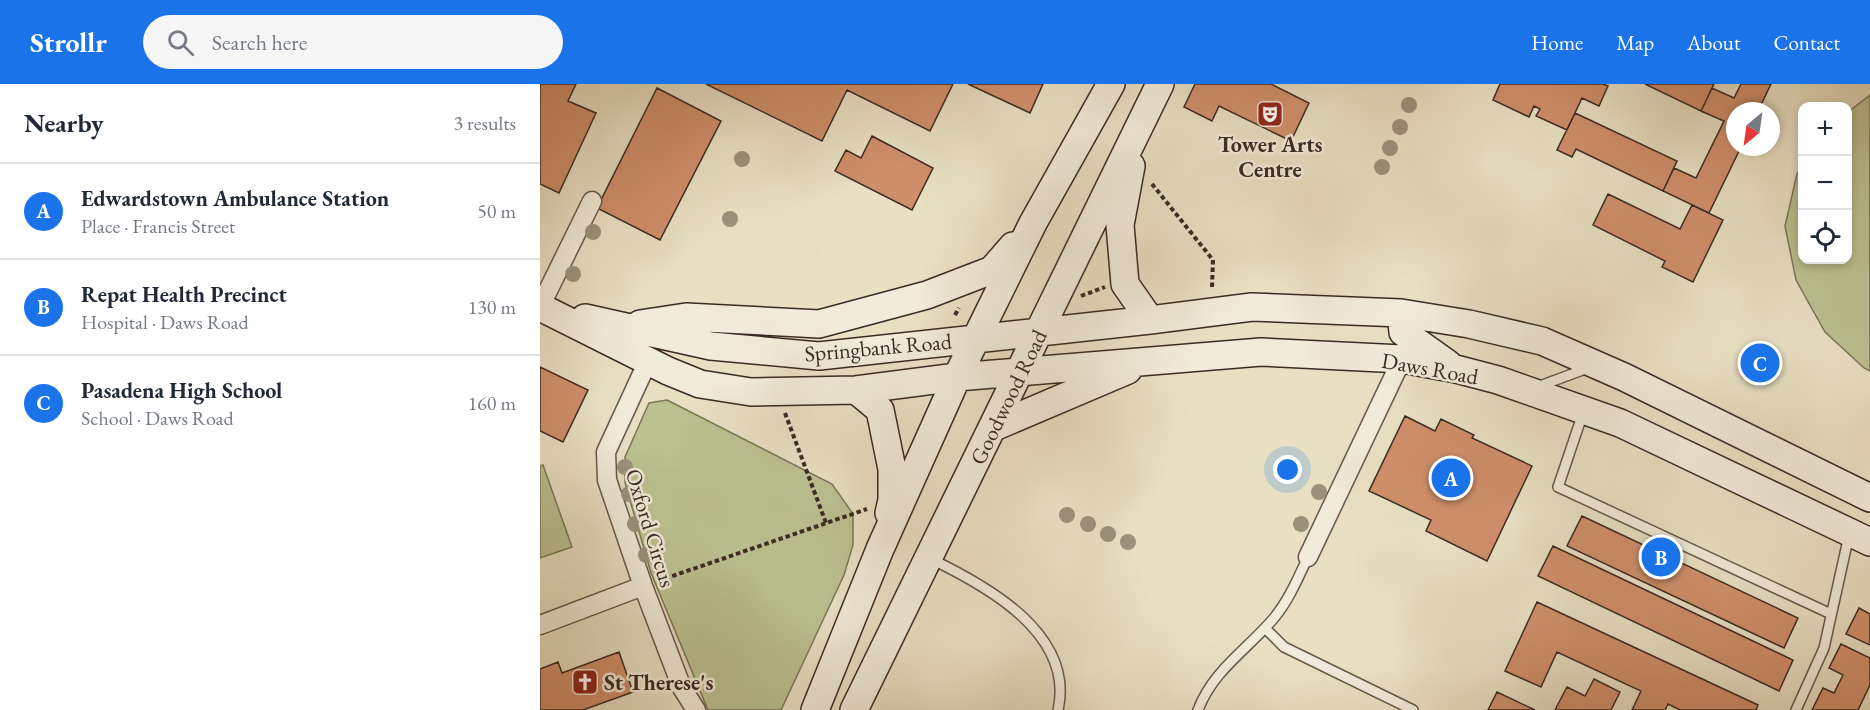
<!DOCTYPE html>
<html lang="en">
<head>
<meta charset="utf-8">
<style>
  body { margin:0; font-family:"EB Garamond",serif; background:#f6f6f7; color:#1f2937 }
  .controls { position:absolute; right:18px; top:18px; display:grid; overflow:hidden; border-radius:12px; box-shadow:0 3px 9px #0003 }
  .controls button { width:54px; height:54px; display:grid; place-items:center; padding:0; border:0; border-bottom:2px solid #e0e1e3; background:#fff; color:#1f2937; font:30px sans-serif }
  .compass { position:absolute; left:1186px; top:18px; width:54px; height:54px; border-radius:50%; background:#fff; box-shadow:0 3px 9px #0003; rotate:209deg }
  .you { position:absolute; left:748px; top:386px; width:21px; height:21px; margin:-15px; border:4px solid #fff; border-radius:50%; background:#1a73e8; box-shadow:0 0 0 9px #1a73e833 }
  .badge { display:grid; place-items:center; width:39px; height:39px; border-radius:50%; background:#1a73e8; color:#fff; font-size:20px; font-weight:700 }
  .pin { position:absolute; translate:-50% -50%; border:3px solid #fff; box-shadow:0 2px 6px #0006 }
  .list { margin:0; padding:0; list-style:none }
  h2 { display:flex; justify-content:space-between; align-items:center; height:78px; margin:0; padding:0 24px; font-size:26px }
  h2 small { font-size:20px; font-weight:400; color:#747a83 }
  .list li { display:grid; grid-template-columns:39px 1fr auto; gap:18px; align-items:center; box-sizing:border-box; height:96px; padding:0 24px; border-top:2px solid #e0e1e3 }
  .list b { display:block; font-size:22px; white-space:nowrap }
  .list p { margin:0; font-size:20px; white-space:nowrap; color:#747a83 }
  .list em { font-size:20px; font-style:normal; color:#747a83 }
  .icon { flex:none; width:33px; height:33px; fill:none; stroke:currentColor; stroke-width:2; stroke-linecap:round; stroke-linejoin:round }
  .map { position:relative; flex:none; width:1330px; height:626px; overflow:hidden }
  header { display:flex; align-items:center; gap:36px; box-sizing:border-box; height:84px; padding:0 30px; background:#1a73e8; color:#fff }
  header strong { font-size:28px }
  nav { display:flex; gap:33px; margin-inline-start:auto; font-size:21px }
  .search { width:420px; height:54px; background:#f6f6f7; display:flex; align-items:center; gap:15px; box-sizing:border-box; padding:0 21px; border-radius:33px; color:#747a83; font-size:22px }
  main { display:flex }
  aside { flex:1; background:#fff }
  .map>svg:first-child { display:block }
  .green { fill:#bbc191; stroke:#7b765a; stroke-width:1.5 }
  .building { fill:#cf8f6b; stroke:#3b2a24; stroke-width:1.5 }
  .lines { fill:none; stroke-linecap:round; stroke-linejoin:round }
  .service-casing { stroke:#66584c; stroke-width:12 }
  .minor-casing { stroke:#66584c; stroke-width:21 }
  .secondary-casing { stroke:#3b2a24; stroke-width:30 }
  .path { stroke:#3b2a24; stroke-width:4; stroke-dasharray:4.5 3; stroke-linecap:butt }
  .service { stroke:#f1ebd9; stroke-width:9 }
  .minor { stroke:#f1ebd9; stroke-width:18 }
  .secondary { stroke:#f1ebd9; stroke-width:27 }
  .tree { fill:#9b917b }
  .labels { text-anchor:middle; stroke-width:5; stroke-linejoin:round; paint-order:stroke }
  .poi-label { font-size:22px; font-weight:bold; fill:#3b2a24; stroke:#f1ebd9 }
  .street-label { font-size:22px; fill:#3b2a24; stroke:#f1ebd9 }
</style>
</head>
<body>
<header>
<strong>Strollr</strong>
<div class="search"><svg class="icon" aria-label="search" viewBox="0 0 24 24"><circle cx="10" cy="10" r="6"/><path d="M15 15l6 6"/></svg>Search here</div>
<nav><a>Home</a><a>Map</a><a>About</a><a>Contact</a></nav>
</header>
<main>
<aside>
<h2>Nearby<small>3 results</small></h2>
<ul class="list">
<li><span class="badge">A</span><div><b>Edwardstown Ambulance Station</b><p>Place · Francis Street</p></div><em>50 m</em></li>
<li><span class="badge">B</span><div><b>Repat Health Precinct</b><p>Hospital · Daws Road</p></div><em>130 m</em></li>
<li><span class="badge">C</span><div><b>Pasadena High School</b><p>School · Daws Road</p></div><em>160 m</em></li>
</ul>
</aside>
<div class="map">
<svg width="1330" height="626" viewBox="0 0 1330 626">
  <rect width="100%" height="100%" fill="#e9e0c4"/>
  <filter id="stains"><feTurbulence type="fractalNoise" baseFrequency=".00333" numOctaves="4"/><feColorMatrix values="0 0 0 0 .2 0 0 0 0 .09 0 0 0 0 .02 0 0 0 .5 -.17"/></filter>
  <radialGradient id="worn" r=".72"><stop offset=".6" stop-color="#630" stop-opacity="0"/><stop offset="1" stop-color="#630" stop-opacity=".3"/></radialGradient>
  <path class="green" d="M1330,11V287L1324,284L1285,248L1256,196L1245,142L1257,90L1262,82V176H1308V28Z
    M127,316L292,400L313,430V461L304,491L241,626H168L111,489L85,399V373L109,319Z
    M3,381L32,463L0,474V382Z"/>
  <path class="building" d="M0,0H36L28,17L56,29L19,109L0,100Z
    M166,0H413L390,47L307,6L282,57Z
    M428,0H503L490,29Z
    M655,0H731L769,19L751,57L679,22L672,37L644,23Z
    M960,0H1063L1068,2L1059,22L1042,14L1027,46L996,32L1000,25L994,22L989,33L953,16Z
    M1105,0H1174L1161,27Z
    M1201,0H1231L1218,27H1195V63H1201L1169,129L1123,107L1134,84L1156,94L1184,37L1161,27L1172,4L1194,14Z
    M117,4L181,37L120,156L57,124Z
    M1035,29L1137,77L1123,107L1036,65L1032,73L1017,66Z
    M332,52L393,84L372,126L295,87L306,66L321,74Z
    M1068,110L1140,145L1152,121L1183,136L1153,198L1122,183L1125,177L1053,141Z
    M0,283L48,306L23,358L0,347Z
    M865,332L895,347L901,335L934,351L932,354L992,382L947,477L886,447L891,436L829,407Z
    M1042,432L1258,534L1244,564L1027,462Z
    M1013,462L1253,576L1239,607L998,492Z
    M997,518L1218,621L1216,626H1140L1128,620L1125,626H1092L1101,607L1017,568L1001,603L965,587Z
    M1319,524L1330,530V561L1306,550Z
    M1301,560L1330,574V601L1318,626H1272L1283,604L1294,609L1303,591L1289,584Z
    M79,568L93,608L43,626H0V585L18,578L22,589Z
    M1054,595L1080,608L1071,626H1015L1027,603L1045,612Z
    M957,608L995,626H948Z"/>
  <g class="lines">
    <defs>
      <path id="service" d="M997,303L1048,284
        M1043,329L1018,403L1291,530
        M391,475C447,502 535,550 518,626
        M725,544L744,563L873,626
        M658,626C673,586 708,565 734,534C749,516 758,494 768,473
        M1256,626L1284,564L1309,451"/>
      <path id="minor" d="M0,223L52,117
        M108,277L66,368L67,396L103,502L142,604L156,626
        M768,473L862,275
        M0,541L103,502"/>
      <path id="secondary" d="M591,82L580,141L585,200L610,236
        M0,223L128,287L160,300L211,308L316,306L417,293L721,268L862,275L916,285L958,296L1080,339L1330,458
        M861,229L863,248L908,280
        M45,234L171,262L279,272L610,236L712,223L861,229L929,240L1002,257L1084,293L1330,414
        M100,240L146,233L279,240L387,211L452,186L473,162
        M316,306L340,326L352,385V416L349,429
        M454,343L588,286
        M275,626L340,465L417,293L493,139L571,0
        M314,626L620,0"/>
    </defs>
    <use href="#service" class="service-casing"/>
    <use href="#minor" class="minor-casing"/>
    <use href="#secondary" class="secondary-casing"/>
    <path class="path" d="M612,100L673,176L672,203
      M541,212L565,203
      M415,231L419,224
      M245,329L286,439
      M118,497L327,425"/>
    <use href="#service" class="service"/>
    <use href="#minor" class="minor"/>
    <use href="#secondary" class="secondary"/>
  </g>
  <g class="tree">
    <circle cx="869" cy="21" r="8"/>
    <circle cx="860" cy="43" r="8"/>
    <circle cx="850" cy="64" r="8"/>
    <circle cx="202" cy="75" r="8"/>
    <circle cx="842" cy="83" r="8"/>
    <circle cx="190" cy="135" r="8"/>
    <circle cx="53" cy="148" r="8"/>
    <circle cx="33" cy="190" r="8"/>
    <circle cx="85" cy="383" r="8"/>
    <circle cx="779" cy="408" r="8"/>
    <circle cx="89" cy="410" r="8"/>
    <circle cx="527" cy="431" r="8"/>
    <circle cx="95" cy="440" r="8"/>
    <circle cx="548" cy="440" r="8"/>
    <circle cx="761" cy="440" r="8"/>
    <circle cx="568" cy="450" r="8"/>
    <circle cx="588" cy="458" r="8"/>
    <circle cx="106" cy="471" r="8"/>
  </g>
  <defs>
    <symbol id="theatre-square" viewBox="-11 -11 22 22"><rect x="-9" y="-9" width="18" height="18" rx="4" fill="#8f2418" stroke="#f1ebd9"/><path d="M-5-5.5Q0-4 5-5.5V0Q5 5 0 6Q-5 5-5 0ZM-3.3-2.5H-1v1.5H-3.3ZM1-2.5H3.3v1.5H1ZM-2.8 1Q0 5.5 2.8 1Z" fill="#fff"/></symbol>
    <symbol id="church-square" viewBox="-11 -11 22 22"><rect x="-9" y="-9" width="18" height="18" rx="4" fill="#8f2418" stroke="#f1ebd9"/><path d="M-1.2-6h2.4v3.5h3.3v2.4h-3.3V6h-2.4V-.1h-3.3v-2.4h3.3Z" fill="#fff"/></symbol>
  </defs>
  <g fill-rule="evenodd">
    <use href="#theatre-square" x="715" y="15" width="30" height="30"/>
    <use href="#church-square" x="30" y="583" width="30" height="30"/>
  </g>
  <g class="labels">
    <g class="poi-label">
      <text x="730" y="68">Tower Arts<tspan x="730" dy="25">Centre</tspan></text>
      <text x="64" y="606" text-anchor="start">St Therese's</text>
    </g>
    <g class="street-label">
      <text transform="translate(338 263) rotate(-5)" y="8">Springbank Road</text>
      <text transform="translate(890 284) rotate(10)" y="8">Daws Road</text>
      <text transform="translate(468 313) rotate(-64)" y="8">Goodwood Road</text>
      <text transform="translate(111 444) rotate(73)" y="8">Oxford Circus</text>
    </g>
  </g>
  <rect width="100%" height="100%" filter="url(#stains)"/>
  <rect width="100%" height="100%" fill="url(#worn)"/>
</svg>
<div class="controls">
<button>+</button>
<button>−</button>
<button><svg class="icon" aria-label="locate" viewBox="0 0 24 24"><circle cx="12" cy="12" r="6"/><path d="M12 2v4M12 18v4M2 12h4M18 12h4"/></svg></button>
</div>
<svg class="compass" viewBox="-18 -18 36 36"><path d="M0-13l5 13h-10z" fill="#e53935"/><path d="M0 13l5-13h-10z" fill="#747a83"/></svg>
<div class="you"></div>
<div class="pin badge" style="left:911px;top:394px">A</div>
<div class="pin badge" style="left:1121px;top:473px">B</div>
<div class="pin badge" style="left:1220px;top:279px">C</div>
</div>
</main>
</body>
</html>
